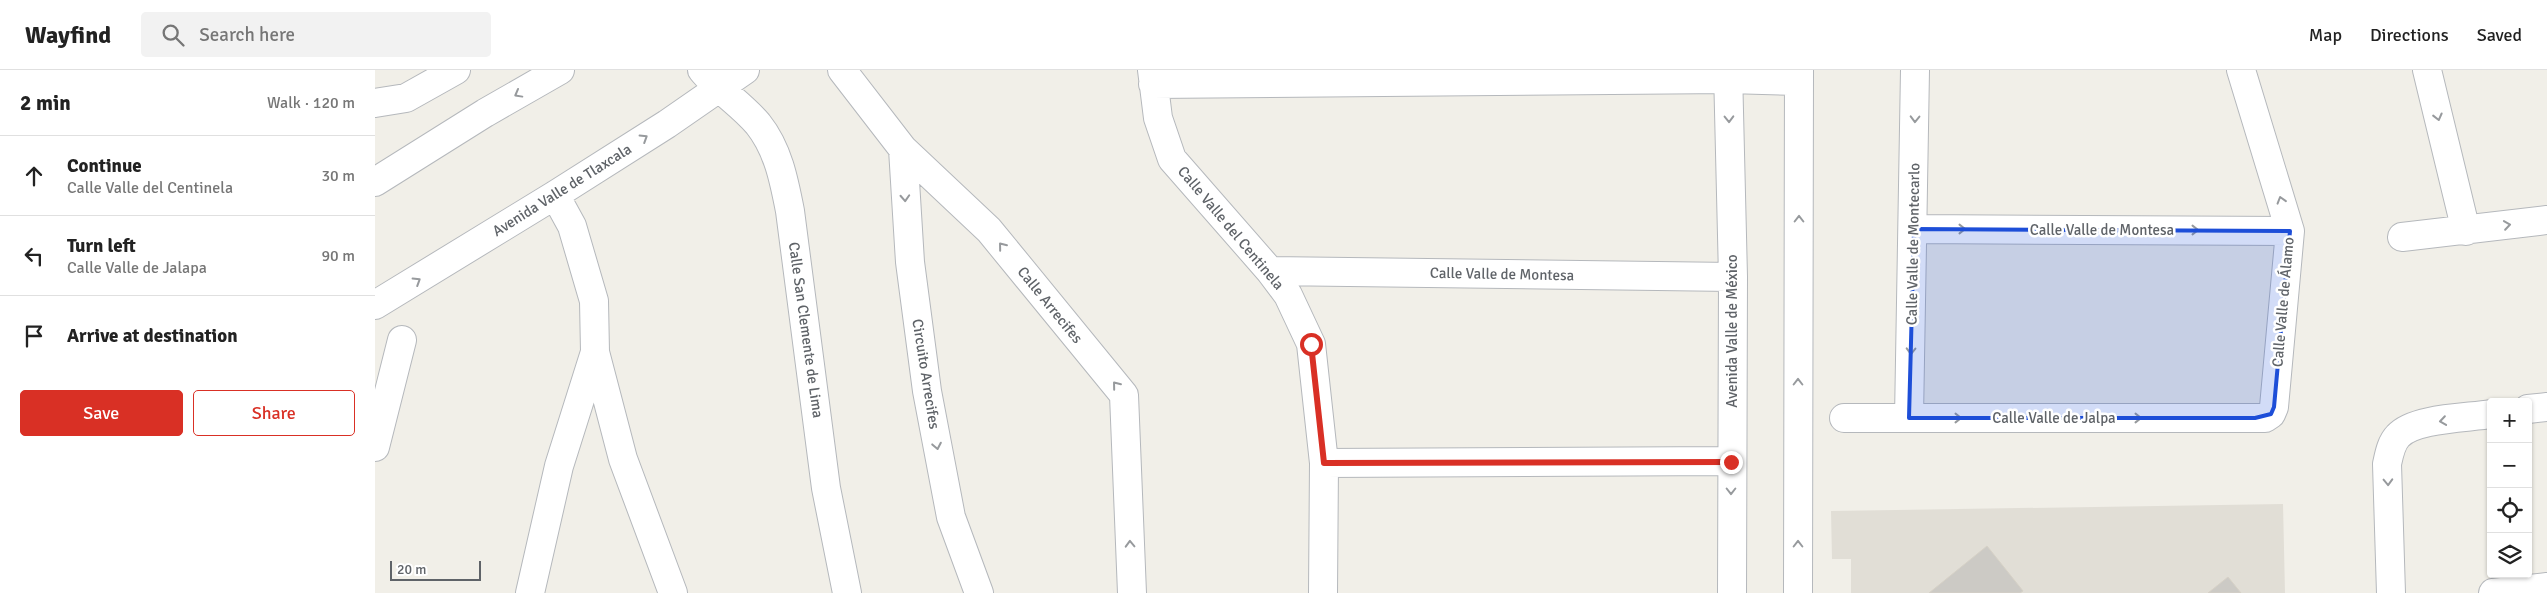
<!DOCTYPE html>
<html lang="en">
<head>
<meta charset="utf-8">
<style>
  body { margin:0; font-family:Signika,sans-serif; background:#f2f2f2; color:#222 }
  .controls { position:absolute; right:15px; bottom:15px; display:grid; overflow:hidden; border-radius:5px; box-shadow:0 1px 4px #0004 }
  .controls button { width:45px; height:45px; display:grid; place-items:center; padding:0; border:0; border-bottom:1px solid #e0e0e0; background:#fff; color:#222; font:25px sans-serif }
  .scale { position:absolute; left:15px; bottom:12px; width:91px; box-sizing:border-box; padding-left:5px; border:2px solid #5f6368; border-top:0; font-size:14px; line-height:18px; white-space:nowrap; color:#5f6368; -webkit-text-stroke:4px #fff; paint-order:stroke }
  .stop { position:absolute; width:15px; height:15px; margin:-11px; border:4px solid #d93025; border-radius:50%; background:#fff }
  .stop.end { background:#d93025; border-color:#fff; box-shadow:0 1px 5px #0008 }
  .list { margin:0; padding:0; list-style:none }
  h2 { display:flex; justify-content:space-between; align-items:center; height:65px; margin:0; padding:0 20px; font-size:21px }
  h2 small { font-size:16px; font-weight:400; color:#767676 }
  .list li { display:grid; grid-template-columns:32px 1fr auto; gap:15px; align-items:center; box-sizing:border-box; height:80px; padding:0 20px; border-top:1px solid #e0e0e0 }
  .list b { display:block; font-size:19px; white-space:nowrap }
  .list p { margin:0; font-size:16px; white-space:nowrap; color:#767676 }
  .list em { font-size:16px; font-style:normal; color:#767676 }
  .actions { display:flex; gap:10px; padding:15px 20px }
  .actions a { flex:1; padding:11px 0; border:1px solid #d93025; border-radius:5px; text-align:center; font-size:18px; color:#d93025 }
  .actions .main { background:#d93025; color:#fff }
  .icon { flex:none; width:28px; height:28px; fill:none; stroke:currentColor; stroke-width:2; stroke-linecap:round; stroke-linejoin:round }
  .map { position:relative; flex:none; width:2172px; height:523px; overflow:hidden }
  header { display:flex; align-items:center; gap:30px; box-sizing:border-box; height:70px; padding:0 25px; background:#fff; border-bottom:1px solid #e0e0e0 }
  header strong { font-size:24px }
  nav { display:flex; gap:28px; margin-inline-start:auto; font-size:18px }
  .search { width:350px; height:45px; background:#f2f2f2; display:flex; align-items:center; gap:12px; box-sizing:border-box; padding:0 18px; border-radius:5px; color:#767676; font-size:19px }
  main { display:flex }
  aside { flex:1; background:#fff }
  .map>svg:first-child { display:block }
  .education { fill:#e1ded6 }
  .building { fill:#cccac5; stroke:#d6d1c6 }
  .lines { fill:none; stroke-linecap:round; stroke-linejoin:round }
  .minor-casing { stroke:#b5b8bc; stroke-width:30 }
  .minor { stroke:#fff; stroke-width:28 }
  .oneway { stroke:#979a9d }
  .route { stroke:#d93025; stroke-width:6 }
  .marked { fill:#1d4ed8; fill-opacity:0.2; stroke:#1d4ed8; stroke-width:4; stroke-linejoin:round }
  .labels { text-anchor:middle; stroke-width:5; stroke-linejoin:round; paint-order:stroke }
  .street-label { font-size:15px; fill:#5f6368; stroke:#fff }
</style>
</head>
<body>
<header>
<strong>Wayfind</strong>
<div class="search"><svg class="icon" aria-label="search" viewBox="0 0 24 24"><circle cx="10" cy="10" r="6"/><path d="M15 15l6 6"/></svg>Search here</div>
<nav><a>Map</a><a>Directions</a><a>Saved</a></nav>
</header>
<main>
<aside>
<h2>2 min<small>Walk · 120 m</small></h2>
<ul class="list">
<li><svg class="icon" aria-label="ahead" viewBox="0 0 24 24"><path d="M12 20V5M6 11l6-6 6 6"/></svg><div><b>Continue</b><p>Calle Valle del Centinela</p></div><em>30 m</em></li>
<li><svg class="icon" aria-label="left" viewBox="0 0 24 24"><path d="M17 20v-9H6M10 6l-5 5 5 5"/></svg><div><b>Turn left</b><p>Calle Valle de Jalapa</p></div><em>90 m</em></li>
<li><svg class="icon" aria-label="arrive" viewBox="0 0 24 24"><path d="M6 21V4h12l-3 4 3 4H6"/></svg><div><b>Arrive at destination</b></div></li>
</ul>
<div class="actions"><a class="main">Save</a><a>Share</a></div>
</aside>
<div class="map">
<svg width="2172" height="523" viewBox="0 0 2172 523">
  <rect width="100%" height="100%" fill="#f1efe8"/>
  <path class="education" d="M1908,434L1910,523H1476V489H1457L1456,441Z"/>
  <path class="building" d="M1612,476L1648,521L1645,523H1554Z
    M1853,507L1866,523H1833Z"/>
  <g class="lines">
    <defs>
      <path id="minor" d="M327,0C343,20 366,34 383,54C403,79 409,110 415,141L451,418L472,523
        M467,0L528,79L614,160L749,325L757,523
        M777,0L783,48L797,89L895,201L913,225L936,274L949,393L948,523
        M1353,0L1358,207L1357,523
        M2052,0L2091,161
        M778,14L1353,9L1424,11
        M0,33L31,28L81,0
        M528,79L535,192L552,321L576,447L604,523
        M0,112L110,43L185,0
        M180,125L197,156L219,231L220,282L248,389L298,523
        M1539,159L1915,161
        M2027,167L2172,150
        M895,201L1358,207
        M0,235L180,125L292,54L370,0
        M2153,339L2172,337
        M1469,348H1890L1896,344L1899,337L1915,161L1866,0
        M1534,348L1540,0
        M0,377L27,270
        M949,393L1356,391
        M155,523L184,396L220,282
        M1423,523L1424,0
        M2016,523L2012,394C2014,385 2016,373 2023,366C2039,348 2092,348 2116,344
        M2118,523L2172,517"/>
    </defs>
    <use href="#minor" class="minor-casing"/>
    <use href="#minor" class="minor"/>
  </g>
  <defs><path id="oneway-chevron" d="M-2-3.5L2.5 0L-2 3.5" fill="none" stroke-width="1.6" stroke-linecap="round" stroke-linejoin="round" transform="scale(1.25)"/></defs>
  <g class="oneway">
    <use href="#oneway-chevron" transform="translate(143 24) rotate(151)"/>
    <use href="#oneway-chevron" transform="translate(2063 47) rotate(76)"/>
    <use href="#oneway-chevron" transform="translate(1354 49) rotate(89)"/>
    <use href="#oneway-chevron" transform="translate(1540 49) rotate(91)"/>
    <use href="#oneway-chevron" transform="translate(269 68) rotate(-32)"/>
    <use href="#oneway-chevron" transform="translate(530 128) rotate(87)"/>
    <use href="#oneway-chevron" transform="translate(1906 130) rotate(-107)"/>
    <use href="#oneway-chevron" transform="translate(1424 149) rotate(-90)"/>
    <use href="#oneway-chevron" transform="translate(2132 155) rotate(-8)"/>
    <use href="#oneway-chevron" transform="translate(1587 159)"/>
    <use href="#oneway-chevron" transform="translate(1820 160)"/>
    <use href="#oneway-chevron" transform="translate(627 176) rotate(-129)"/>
    <use href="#oneway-chevron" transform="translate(42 211) rotate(-32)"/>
    <use href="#oneway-chevron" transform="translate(1536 281) rotate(91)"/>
    <use href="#oneway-chevron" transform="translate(1423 312) rotate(-90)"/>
    <use href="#oneway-chevron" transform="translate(741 315) rotate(-129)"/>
    <use href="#oneway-chevron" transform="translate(1583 348)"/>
    <use href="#oneway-chevron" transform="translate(1763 348)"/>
    <use href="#oneway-chevron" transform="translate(2068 351) rotate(172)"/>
    <use href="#oneway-chevron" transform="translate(562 376) rotate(79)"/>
    <use href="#oneway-chevron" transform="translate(2013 412) rotate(88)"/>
    <use href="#oneway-chevron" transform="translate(1356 421) rotate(90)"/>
    <use href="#oneway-chevron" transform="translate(755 474) rotate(-92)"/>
    <use href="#oneway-chevron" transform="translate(1423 474) rotate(-90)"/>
  </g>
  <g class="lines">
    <path class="route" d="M936,274L949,393L1356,392"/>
  </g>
  <path class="marked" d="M1539,159L1915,161L1899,337L1896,344L1880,348H1534Z"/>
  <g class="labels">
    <g class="street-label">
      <text transform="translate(187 120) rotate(-32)" y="5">Avenida Valle de Tlaxcala</text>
      <text transform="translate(856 158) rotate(50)" y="5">Calle Valle del Centinela</text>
      <text x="1727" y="165">Calle Valle de Montesa</text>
      <text transform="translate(1538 174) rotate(-89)" y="5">Calle Valle de Montecarlo</text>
      <text transform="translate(1127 204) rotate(1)" y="5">Calle Valle de Montesa</text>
      <text transform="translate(1908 232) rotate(-85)" y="5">Calle Valle de Álamo</text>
      <text transform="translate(675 235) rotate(51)" y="5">Calle Arrecifes</text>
      <text transform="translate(431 260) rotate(82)" y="5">Calle San Clemente de Lima</text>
      <text transform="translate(1357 261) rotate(-90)" y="5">Avenida Valle de México</text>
      <text transform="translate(551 304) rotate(81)" y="5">Circuito Arrecifes</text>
      <text x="1679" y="353">Calle Valle de Jalpa</text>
    </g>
  </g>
</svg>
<div class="controls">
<button>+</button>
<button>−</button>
<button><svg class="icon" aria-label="locate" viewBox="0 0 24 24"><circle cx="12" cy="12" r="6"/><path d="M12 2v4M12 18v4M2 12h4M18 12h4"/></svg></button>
<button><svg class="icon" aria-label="layers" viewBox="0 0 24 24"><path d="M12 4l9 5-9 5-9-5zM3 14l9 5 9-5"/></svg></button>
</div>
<div class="scale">20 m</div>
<div class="stop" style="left:936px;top:274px"></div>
<div class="stop end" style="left:1356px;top:392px"></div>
</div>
</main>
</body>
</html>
